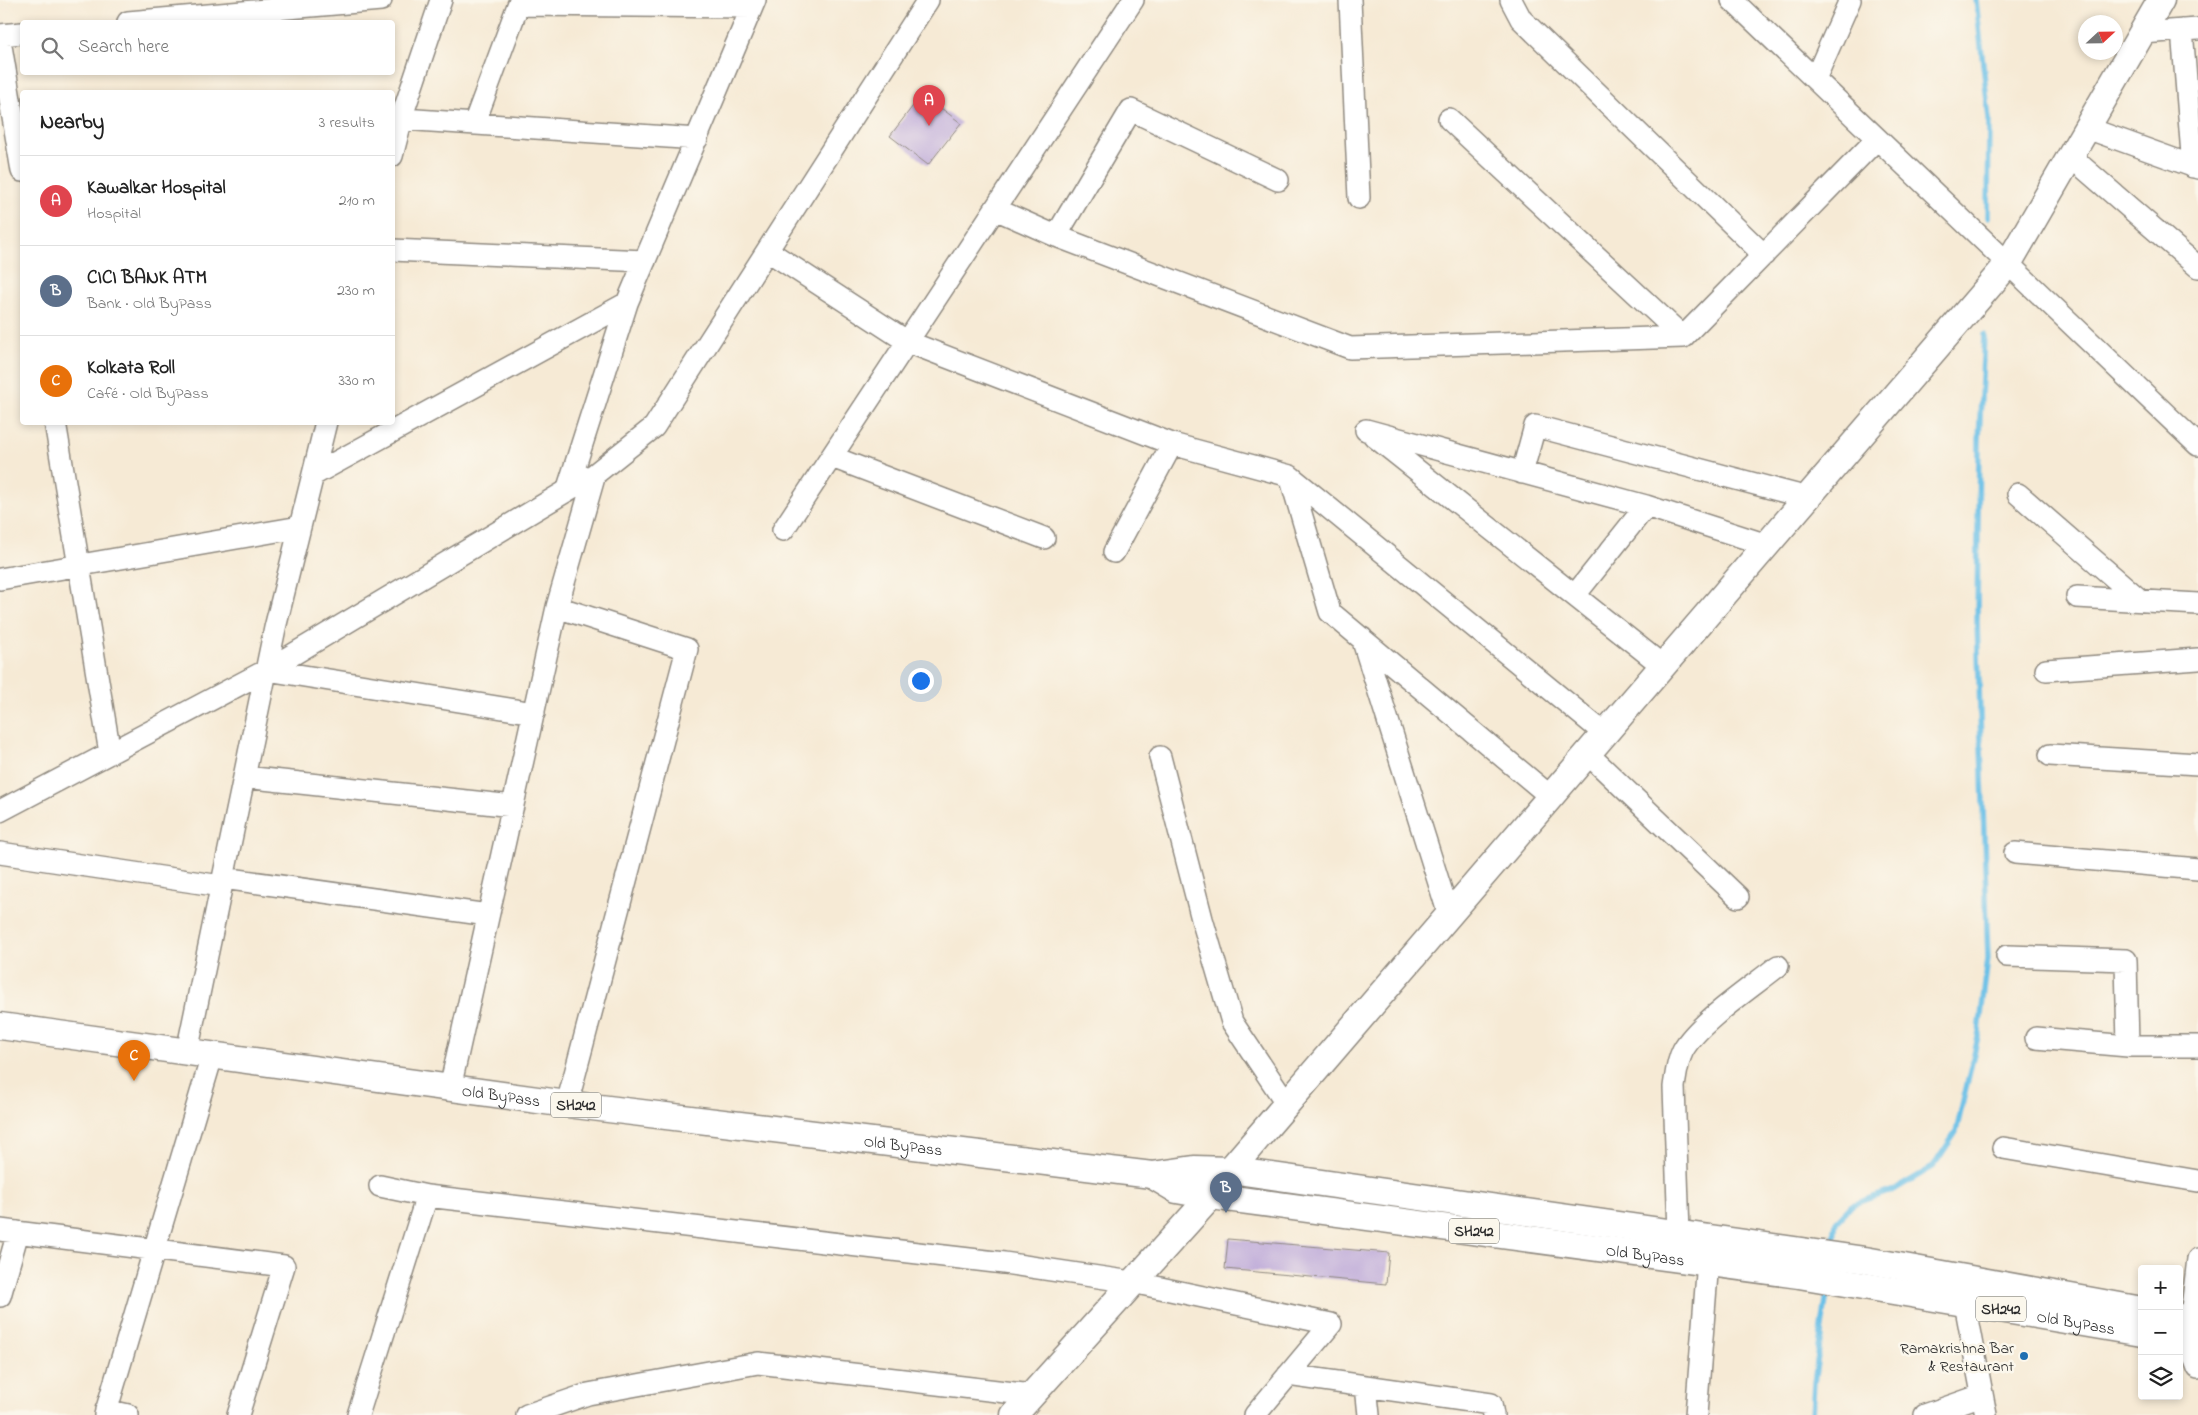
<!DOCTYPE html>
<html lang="en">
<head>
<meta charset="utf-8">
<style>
  body { margin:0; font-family:"Indie Flower",sans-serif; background:#f2f2f2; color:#222 }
  .controls { position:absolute; right:15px; bottom:15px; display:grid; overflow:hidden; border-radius:5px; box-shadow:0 2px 8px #0003 }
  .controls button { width:45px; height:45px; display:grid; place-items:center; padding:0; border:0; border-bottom:1px solid #e0e0e0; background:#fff; color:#222; font:25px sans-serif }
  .compass { position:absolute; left:2078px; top:15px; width:45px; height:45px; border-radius:50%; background:#fff; box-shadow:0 2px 8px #0003; rotate:68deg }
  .you { position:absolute; left:920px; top:680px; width:18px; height:18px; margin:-12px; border:4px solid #fff; border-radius:50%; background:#1a73e8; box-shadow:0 0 0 8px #1a73e833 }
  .badge { display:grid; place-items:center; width:32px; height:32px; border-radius:50%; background:#b45309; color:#fff; font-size:16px; font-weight:700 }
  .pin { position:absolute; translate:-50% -41px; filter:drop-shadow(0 1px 2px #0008) }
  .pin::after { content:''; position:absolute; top:26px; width:18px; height:15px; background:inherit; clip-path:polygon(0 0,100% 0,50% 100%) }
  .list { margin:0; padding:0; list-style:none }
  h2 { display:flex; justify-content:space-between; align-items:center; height:65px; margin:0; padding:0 20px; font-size:21px }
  h2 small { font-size:16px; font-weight:400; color:#767676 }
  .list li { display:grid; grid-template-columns:32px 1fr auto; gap:15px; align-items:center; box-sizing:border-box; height:90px; padding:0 20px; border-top:1px solid #e0e0e0 }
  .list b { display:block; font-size:19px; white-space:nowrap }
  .list p { margin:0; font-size:16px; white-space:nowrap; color:#767676 }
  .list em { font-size:16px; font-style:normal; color:#767676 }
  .icon { flex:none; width:28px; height:28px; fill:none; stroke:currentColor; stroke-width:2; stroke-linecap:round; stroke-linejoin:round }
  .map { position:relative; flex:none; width:2198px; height:1415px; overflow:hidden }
  .search { position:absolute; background:#fff; box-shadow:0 2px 8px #0003; left:20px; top:20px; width:375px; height:55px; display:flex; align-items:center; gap:12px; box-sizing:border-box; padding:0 18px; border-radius:5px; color:#767676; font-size:19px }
  .panel { position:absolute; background:#fff; box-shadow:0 2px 8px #0003; left:20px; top:90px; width:375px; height:335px; border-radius:5px }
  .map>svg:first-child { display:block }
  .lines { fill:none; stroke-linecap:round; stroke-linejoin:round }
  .stream { stroke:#6ac0e7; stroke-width:5.5 }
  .building { fill:#bca7d8 }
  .minor-casing { stroke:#908a80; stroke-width:24 }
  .major-casing { stroke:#908a80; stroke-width:29 }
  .minor { stroke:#fff; stroke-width:21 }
  .major { stroke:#fff; stroke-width:26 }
  .poi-dot { fill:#1f6fb2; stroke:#fbf7ec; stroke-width:2 }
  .labels { text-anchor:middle; stroke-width:5; stroke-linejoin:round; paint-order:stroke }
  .shield { fill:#fbf7ec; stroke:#696865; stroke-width:1 }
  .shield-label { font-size:15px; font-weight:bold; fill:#2b2b2b }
  .street-label { font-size:16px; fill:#2b2b2b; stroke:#fbf7ec }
  .poi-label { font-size:16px; fill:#2b2b2b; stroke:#fbf7ec; text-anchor:end }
</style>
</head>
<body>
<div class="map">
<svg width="2198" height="1415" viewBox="0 0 2198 1415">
  <rect width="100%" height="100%" fill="#fbf7ec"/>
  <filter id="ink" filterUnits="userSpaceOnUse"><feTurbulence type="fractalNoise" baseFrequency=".02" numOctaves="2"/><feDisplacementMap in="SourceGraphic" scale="10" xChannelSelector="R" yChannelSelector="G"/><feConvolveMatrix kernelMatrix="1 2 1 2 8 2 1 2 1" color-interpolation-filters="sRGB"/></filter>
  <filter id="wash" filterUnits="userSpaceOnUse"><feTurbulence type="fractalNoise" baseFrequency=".0096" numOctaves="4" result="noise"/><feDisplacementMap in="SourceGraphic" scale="20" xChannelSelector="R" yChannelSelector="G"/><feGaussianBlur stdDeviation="1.12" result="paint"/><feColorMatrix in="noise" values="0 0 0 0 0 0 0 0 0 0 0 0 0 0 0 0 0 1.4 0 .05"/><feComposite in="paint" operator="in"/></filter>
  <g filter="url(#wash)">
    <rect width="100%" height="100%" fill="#f6ead5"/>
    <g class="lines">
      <path class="stream" d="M1976,0L1989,119L1988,217
        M1833,1249L1836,1222L1852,1205L1894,1190L1933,1167L1956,1132L1979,1032L1988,959L1977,621L1979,440L1984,335
        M1812,1415L1814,1383L1828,1286"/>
    </g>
    <g id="blocks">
      <path class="building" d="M922,94L961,123L928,165L890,136Z
        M1228,1239L1389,1253L1386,1284L1225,1269Z"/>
    </g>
  </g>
  <g filter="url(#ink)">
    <use href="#blocks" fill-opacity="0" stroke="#908a80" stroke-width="1"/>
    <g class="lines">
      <defs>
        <path id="minor" d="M1350,0L1359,198
          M1511,0L1521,19L1764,255
          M1732,0L2198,445
          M519,5L752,7
          M128,22L381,0
          M2182,30L2193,167
          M2142,33L2198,29
          M0,35L22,33
          M0,40L22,171
          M1815,79L1850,0
          M402,119L697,139
          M1449,119L1683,337L1877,139
          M474,124L520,0
          M2087,128L2198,168
          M392,156L404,110L441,0
          M2071,157L2198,267
          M995,209L1056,236L1350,348L1683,337
          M1056,236L1131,110L1278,180
          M392,250L645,261
          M768,251L908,342L1172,444L1290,476L1605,734
          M55,422L110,753
          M1366,430L1646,506L1767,545
          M1374,436L1663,666
          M832,457L1044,538
          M1522,473L1535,426L1808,498
          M313,475L627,303
          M1290,476L1330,612L1551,797
          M567,491L627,303L755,0
          M2018,494L2141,601
          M783,530L1133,0
          M1114,552L1172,444
          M0,579L300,527
          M1575,595L1646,506
          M2077,597L2198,604
          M557,607L687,649L567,1104
          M1362,638L1449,915
          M267,670L534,713
          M2046,670L2198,659
          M1588,754L1738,897
          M2050,755L2198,764
          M1160,757L1202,919L1232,1022L1287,1104
          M244,777L513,806
          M0,811L267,670L595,474
          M0,853L221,886
          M2015,853L2198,869
          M223,878L488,915
          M2007,956L2126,960L2128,1046H2198
          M2036,1038L2128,1046
          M187,1052L275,628L326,422
          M450,1088L557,607L595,474L654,427L928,0
          M2003,1148L2198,1181
          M427,1196L1004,1263L1132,1282L1331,1324L1255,1415
          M0,1230L284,1266L238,1415
          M1679,1233L1674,1087C1676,1074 1677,1062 1683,1050C1698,1023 1752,987 1778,966
          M2198,1259L2188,1341L2198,1368
          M0,1296L18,1232
          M1965,1303L1986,1415
          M1288,1375L1491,1404L1493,1415
          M1366,1386L1369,1415
          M106,1410L128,1415
          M105,1415L212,1056
          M358,1415L427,1196L380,1186
          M527,1415L588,1394L758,1363L1032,1395
          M1696,1415L1709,1248
          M1925,1415L1982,1395"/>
        <g id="major">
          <path id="s1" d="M0,1026L567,1104L1152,1175L1194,1169L1230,1170L1865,1260L2142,1310"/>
          <path id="s2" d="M1152,1175L1177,1190L1211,1196L1799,1275L2142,1333"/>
          <path d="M2179,1317L2198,1321"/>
          <path d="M2179,1340L2198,1343"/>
          <path d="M1014,1415L1211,1196L1230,1170L2008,264L2161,0"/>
        </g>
      </defs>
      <use href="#minor" class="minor-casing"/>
      <use href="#major" class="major-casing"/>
      <use href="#minor" class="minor"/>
      <use href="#major" class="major"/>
    </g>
  </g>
  <circle class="poi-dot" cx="2024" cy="1356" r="5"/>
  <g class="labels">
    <g class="shield">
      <rect x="551" y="1092.5" width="50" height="25" rx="4"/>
      <rect x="1449" y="1218.5" width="50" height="25" rx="4"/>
      <rect x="1976" y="1296.5" width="50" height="25" rx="4"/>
    </g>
    <g class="shield-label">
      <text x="576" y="1110">SH242</text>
      <text x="1474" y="1236">SH242</text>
      <text x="2001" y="1314">SH242</text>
    </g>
    <g class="street-label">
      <text dy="6" stroke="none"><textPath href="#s1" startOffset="506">Old ByPass</textPath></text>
      <text dy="6" stroke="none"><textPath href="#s1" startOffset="911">Old ByPass</textPath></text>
      <text dy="6" stroke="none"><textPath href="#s2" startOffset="502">Old ByPass</textPath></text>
      <text dy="6" stroke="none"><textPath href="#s2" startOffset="938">Old ByPass</textPath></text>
    </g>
    <g class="poi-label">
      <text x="2014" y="1353">Ramakrishna Bar<tspan x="2014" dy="18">&amp; Restaurant</tspan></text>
    </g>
  </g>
</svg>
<div class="controls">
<button>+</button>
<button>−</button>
<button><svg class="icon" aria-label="layers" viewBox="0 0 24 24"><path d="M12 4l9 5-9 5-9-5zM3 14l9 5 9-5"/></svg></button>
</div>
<svg class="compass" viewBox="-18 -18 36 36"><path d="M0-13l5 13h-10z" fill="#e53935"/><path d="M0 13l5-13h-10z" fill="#767676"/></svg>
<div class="you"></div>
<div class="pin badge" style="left:929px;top:126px;background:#e0444e">A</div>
<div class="pin badge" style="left:1226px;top:1213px;background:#5c6f8a">B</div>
<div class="pin badge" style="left:134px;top:1081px;background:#e8710a">C</div>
<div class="search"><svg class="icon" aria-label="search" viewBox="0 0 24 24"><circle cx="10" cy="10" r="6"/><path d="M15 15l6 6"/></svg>Search here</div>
<section class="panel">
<h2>Nearby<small>3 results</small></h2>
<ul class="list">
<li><span class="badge" style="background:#e0444e">A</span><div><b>Kawalkar Hospital</b><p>Hospital</p></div><em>210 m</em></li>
<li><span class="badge" style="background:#5c6f8a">B</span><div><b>CICI BANK ATM</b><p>Bank · Old ByPass</p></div><em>230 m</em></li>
<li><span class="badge" style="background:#e8710a">C</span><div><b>Kolkata Roll</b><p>Café · Old ByPass</p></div><em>330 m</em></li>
</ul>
</section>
</div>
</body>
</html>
